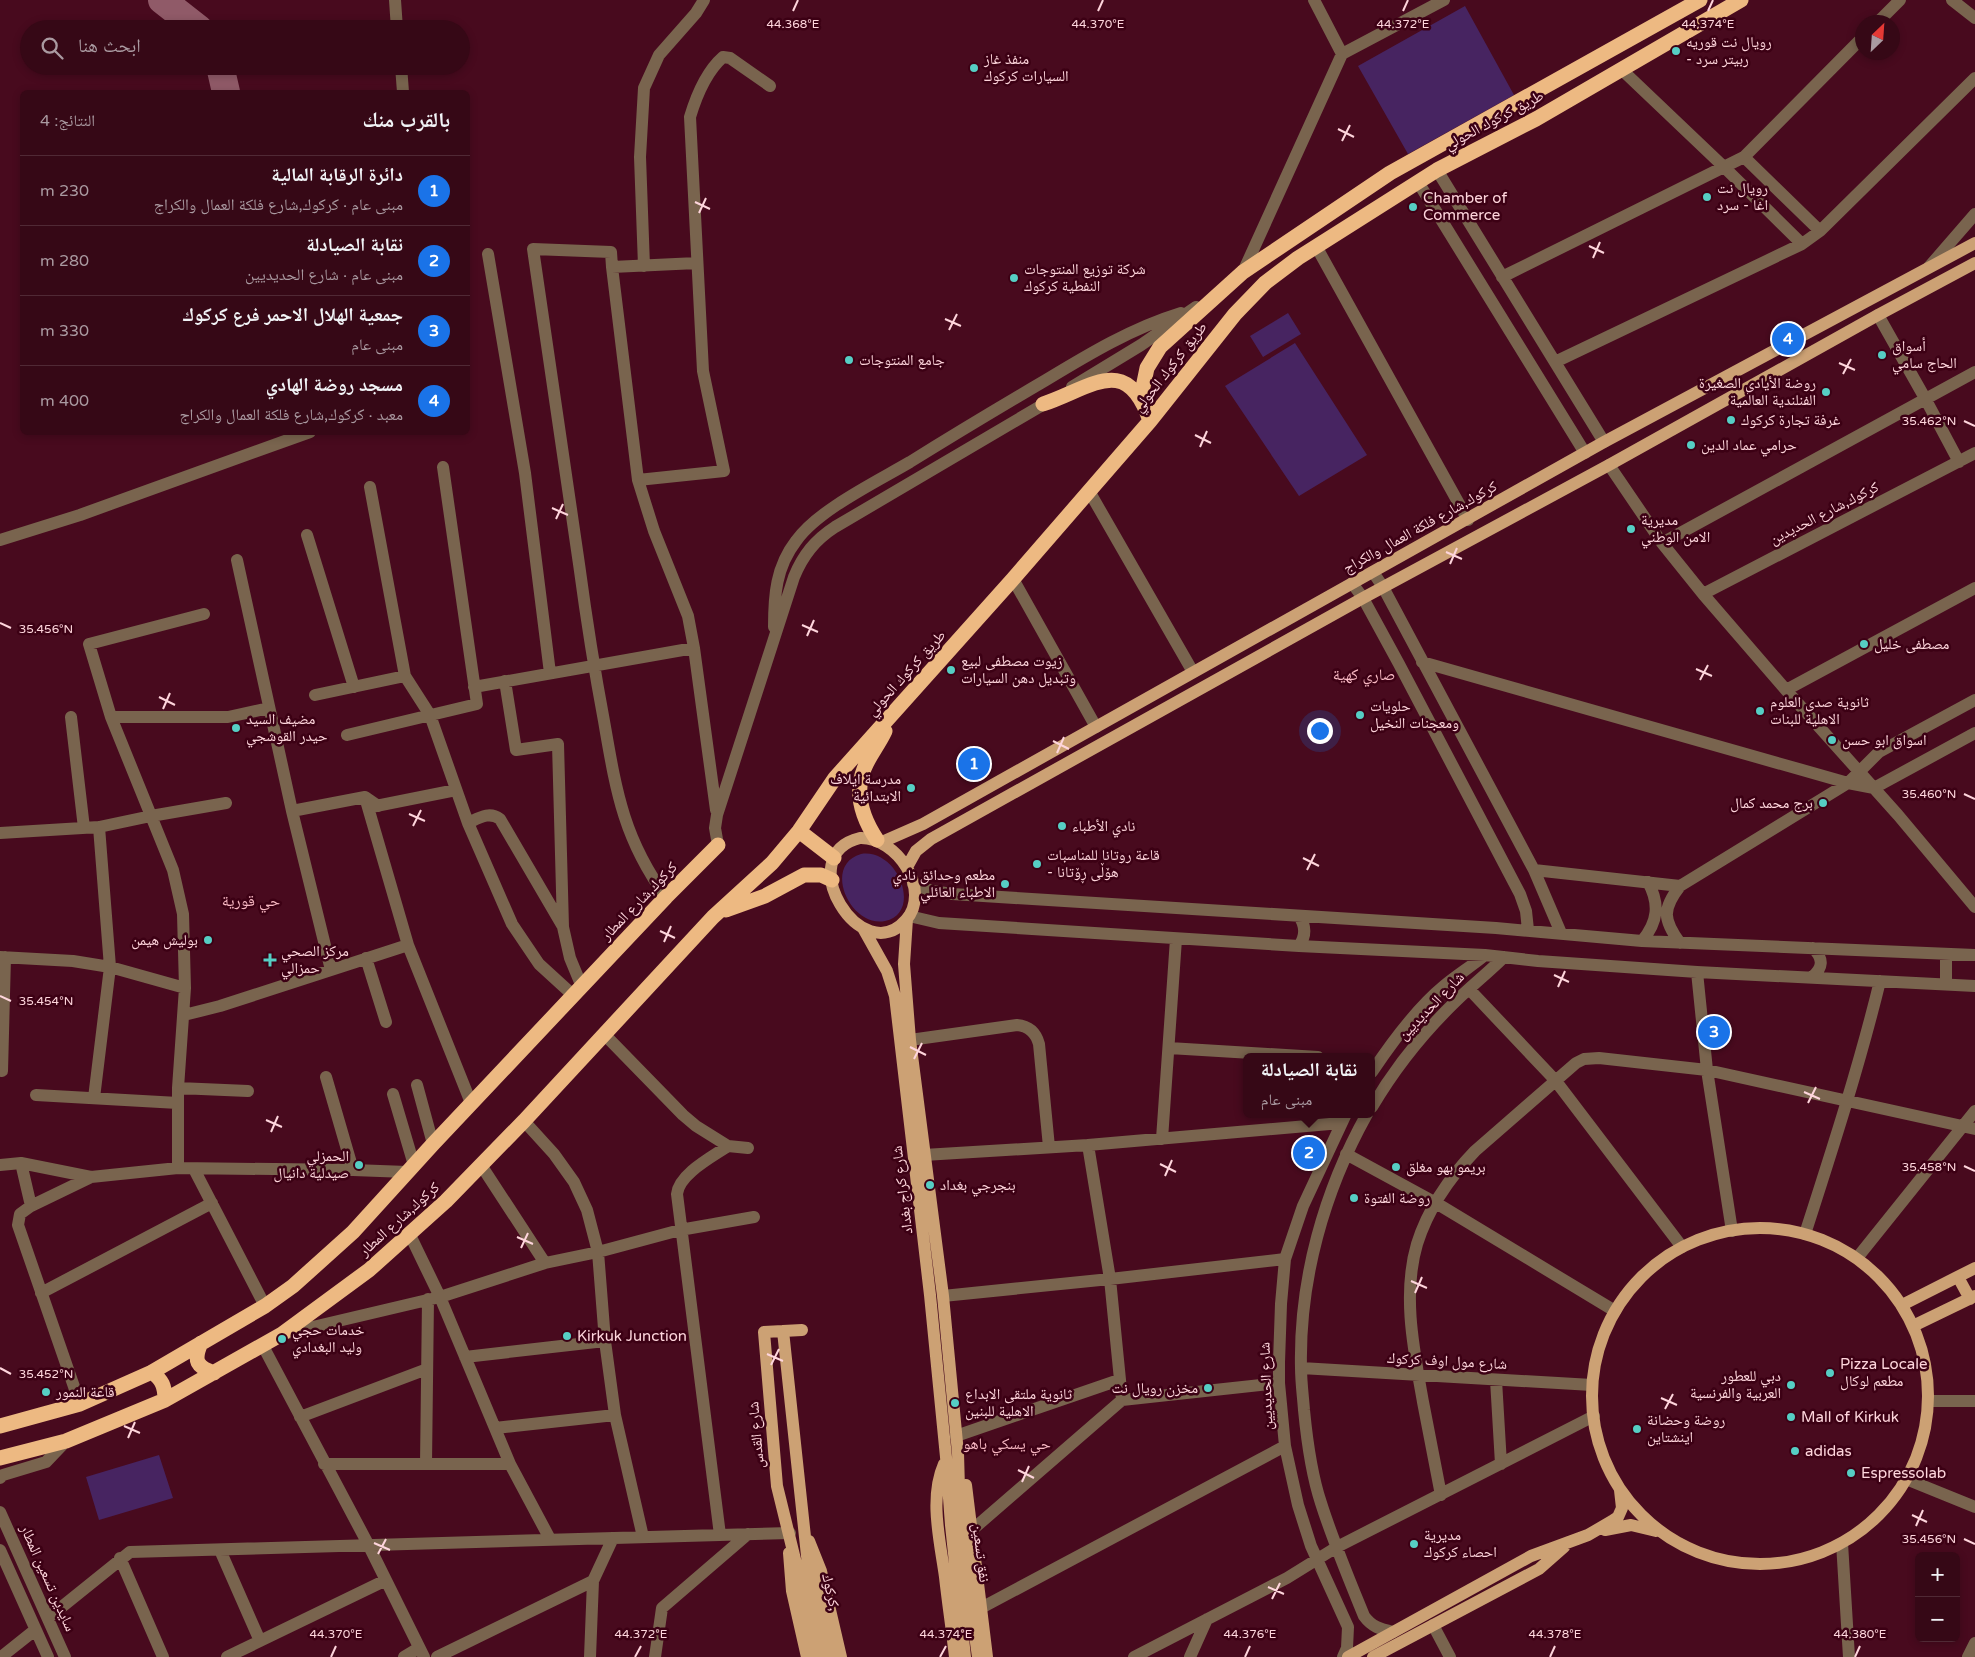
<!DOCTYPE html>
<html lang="ar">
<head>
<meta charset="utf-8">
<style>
  body { margin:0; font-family:"Varela Round","Noto Naskh Arabic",sans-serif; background:#3d111f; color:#f1f3f6; direction:rtl }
  .controls { position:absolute; right:15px; bottom:15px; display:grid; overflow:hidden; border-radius:8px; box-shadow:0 2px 8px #0003 }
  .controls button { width:45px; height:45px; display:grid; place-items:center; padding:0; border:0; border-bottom:1px solid #502935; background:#360816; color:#f1f3f6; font:25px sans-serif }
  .compass { position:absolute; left:1855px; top:15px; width:45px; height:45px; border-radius:50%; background:#360816; box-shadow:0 2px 8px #0003; rotate:25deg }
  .you { position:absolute; left:1319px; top:730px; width:18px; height:18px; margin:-12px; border:4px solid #fff; border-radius:50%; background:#1a73e8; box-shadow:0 0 0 8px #1a73e833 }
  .badge { display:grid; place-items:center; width:32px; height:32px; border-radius:50%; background:#1a73e8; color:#fff; font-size:16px; font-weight:700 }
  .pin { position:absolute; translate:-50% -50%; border:2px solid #fff; box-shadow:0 1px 5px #0006 }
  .popup { position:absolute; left:1243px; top:1053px; width:132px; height:65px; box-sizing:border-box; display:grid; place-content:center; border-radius:8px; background:#360816; filter:drop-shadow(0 1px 4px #0005); font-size:16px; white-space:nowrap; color:#aa9aa1 }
  .popup b { font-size:19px; color:#f1f3f6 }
  .popup::after { content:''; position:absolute; left:50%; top:100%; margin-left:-10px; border:10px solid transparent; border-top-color:#360816 }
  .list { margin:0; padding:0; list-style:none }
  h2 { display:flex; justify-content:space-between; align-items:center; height:65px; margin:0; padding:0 20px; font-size:21px }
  h2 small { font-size:16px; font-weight:400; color:#aa9aa1 }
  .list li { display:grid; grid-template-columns:32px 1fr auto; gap:15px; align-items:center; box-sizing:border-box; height:70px; padding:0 20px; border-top:1px solid #502935 }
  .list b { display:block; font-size:19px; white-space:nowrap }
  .list p { margin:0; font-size:16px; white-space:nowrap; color:#aa9aa1 }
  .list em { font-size:16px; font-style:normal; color:#aa9aa1 }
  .icon { flex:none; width:28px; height:28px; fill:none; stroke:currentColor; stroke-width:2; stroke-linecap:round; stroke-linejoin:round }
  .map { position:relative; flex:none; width:1975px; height:1657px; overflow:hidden; direction:ltr }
  .search { position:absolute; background:#360816; box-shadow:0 2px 8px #0003; left:20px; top:20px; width:450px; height:55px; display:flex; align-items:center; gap:12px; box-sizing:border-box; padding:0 18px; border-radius:28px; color:#aa9aa1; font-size:19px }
  .panel { position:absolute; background:#360816; box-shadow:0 2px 8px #0003; left:20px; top:90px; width:450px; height:345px; border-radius:8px; direction:rtl }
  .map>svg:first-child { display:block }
  .green { fill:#472461 }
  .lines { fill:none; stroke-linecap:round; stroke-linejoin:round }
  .taxiway { stroke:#905a68; stroke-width:28 }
  .minor { stroke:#79644e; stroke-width:12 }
  .major { stroke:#cca174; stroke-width:12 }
  .highway { stroke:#edb982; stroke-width:15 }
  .ticks { fill:none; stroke:#fed5dc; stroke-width:2 }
  .poi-dot { fill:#56cec4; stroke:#3c0014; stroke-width:2 }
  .labels { text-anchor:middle; stroke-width:5; stroke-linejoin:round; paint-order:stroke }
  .poi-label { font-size:15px; fill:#fed5dc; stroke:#3c0014; text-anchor:start }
  .street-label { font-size:15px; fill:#fed5dc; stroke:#3c0014 }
  .neighbourhood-label { font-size:16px; fill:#f9b9c4; stroke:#3c0014 }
  .ticks-label { font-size:12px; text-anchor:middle; fill:#fed5dc; stroke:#3c0014; stroke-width:5; stroke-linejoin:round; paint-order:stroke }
</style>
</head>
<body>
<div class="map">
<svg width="1975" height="1657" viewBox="0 0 1975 1657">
  <rect width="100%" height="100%" fill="#480a1e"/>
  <path class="green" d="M1465,6L1514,95L1408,154L1358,66Z
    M1288,313L1301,334L1263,357L1250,336Z
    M1295,343L1367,455L1299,496L1225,386Z
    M861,854C898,848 923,913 885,921C850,928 822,865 861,854Z
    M159,1455L173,1498L99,1520L86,1477Z"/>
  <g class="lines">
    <path class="taxiway" d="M162,0L199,29
      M220,66L226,92"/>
    <path class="minor" d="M395,0L397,29
      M1314,0L1342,54
      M1952,0L1975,18
      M1878,22L1900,0
      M401,66L403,92
      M1621,69L1724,167L1802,244
      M1744,157L1820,231
      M1437,170L1604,442
      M1418,182L1585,453
      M1316,246L1468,520
      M488,254L525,473L550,673
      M697,263L612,267L638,480L654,531L688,616L694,648L716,810
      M644,266L640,157L644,88L659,55L696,13L704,0
      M612,267L611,252L533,249C548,354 563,459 579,564C586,616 594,668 604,721C616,790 623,838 666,897
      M1929,267L1975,214
      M1243,272L1342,54L1444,0
      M1502,277L1744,157L1862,38
      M1878,315L1926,400L1959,462
      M1555,362L1802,244L1820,231L1975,78
      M1072,387L1141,345L1196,307
      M1609,465L1662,543L1703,594L1786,690L1898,815L1975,907
      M638,480L724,471L703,371L690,117C696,97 707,71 723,57L730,58L770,86
      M370,487L405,676L430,715L468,823L512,924L539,964L574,996
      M1089,491L1193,672
      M307,535L354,687
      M0,540L80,515L310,432
      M1662,543L1975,372
      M237,560L292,811L331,970
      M1373,572L1383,587L1534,870L1561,933
      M1013,579L1096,727
      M1352,583L1363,598L1399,664L1520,894L1526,911L1528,930
      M1703,594L1975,453
      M774,627C774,595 776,567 796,541C818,510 876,482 910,462C955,434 1000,407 1046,380C1089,354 1132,328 1181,313
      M1422,662L1848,783L1874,788L1975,733
      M505,681L516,750L558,744L563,927L570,958L582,987
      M474,687L694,648
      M1786,690L1975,588
      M315,695L405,676
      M71,717L84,828
      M111,717H228L269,708
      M347,735L477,704L443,467
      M365,797L408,945L471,1103
      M371,807L456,790
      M292,811L365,797L378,806
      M468,823C479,818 489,811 500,819L562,925
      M0,833L99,827L151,816L226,803
      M718,845L715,828L717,815L794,577C803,555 815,540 835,527L1051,400
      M1534,870L1680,886L1848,783L1879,752L1975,700
      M913,884L932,891L952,894L1496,928L1642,941L1975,955
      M1680,886C1662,909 1663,920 1680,943
      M909,916L939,923L1299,946L1485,955L1538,961L1697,972L1975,986
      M1299,916C1306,926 1306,936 1299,946
      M1642,941C1658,922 1660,904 1648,882
      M0,957L73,961L110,967L185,988
      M366,958L386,1022
      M1697,972L1707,1070L1732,1231
      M1812,977C1823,968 1824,959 1813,948
      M1946,984V954
      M1469,989L1555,1080L1682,1247
      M184,1015L220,1006L408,945
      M605,1035L683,1115L696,1126L728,1146
      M910,1040L1017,1025C1029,1026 1036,1033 1039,1044L1049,1147
      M1169,1048L1318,1057
      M2,1071L5,957
      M1372,1072C1392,1042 1416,1009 1444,986C1457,975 1472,966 1485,955
      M326,1077L353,1170
      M417,1085L433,1144
      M178,1088L248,1091
      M393,1094L414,1165
      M36,1095L178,1103
      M94,1098L110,967L99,827
      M1372,1107C1395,1068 1423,1033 1455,1002C1471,986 1488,973 1504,957
      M1367,1114C1324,1191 1299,1280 1301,1368C1301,1382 1303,1396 1304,1410C1307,1441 1311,1473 1321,1503C1333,1541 1349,1579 1364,1616C1372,1627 1380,1629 1393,1632
      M524,1121L554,1154L574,1182L587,1210L598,1252L605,1341L615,1415L643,1537
      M1162,1139L1176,939
      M1346,1154L1436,1203L1615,1311
      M924,1155L1088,1145L1341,1123
      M21,1163L31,1206
      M0,1165L21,1163L91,1177L178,1168L353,1170L407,1172
      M481,1165L545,1263
      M178,1168V1088L185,988L183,914L173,870L111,717L89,644L204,614
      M194,1169L265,1306
      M1805,1234C1832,1150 1859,1067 1880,981
      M410,1235L440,1297L510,1464L550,1539
      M1857,1258L1975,1111
      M41,1293L212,1203
      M943,1296L1110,1279L1285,1259
      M283,1334L440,1297L545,1263L598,1252L680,1230L754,1217
      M263,1346L368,1544L424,1657
      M465,1357L605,1341
      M1301,1368L1592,1385
      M1496,1380L1501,1464
      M1122,1400L1279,1383
      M1929,1401H1975
      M80,1404L18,1225L20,1214L31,1206L91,1177
      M300,1417L427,1369
      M495,1428L615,1415
      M956,1436L1119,1380
      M324,1464H510
      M426,1464L428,1299
      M0,1478L3,1475L46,1462L66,1441
      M1906,1479L1975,1507
      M1441,1495C1435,1464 1429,1433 1423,1402C1414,1351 1402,1295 1417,1244C1428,1209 1450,1177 1475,1151L1576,1063L1584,1059L1599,1058L1707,1070L1975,1129
      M0,1512L65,1657
      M972,1530L1122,1400L1110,1279L1088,1145
      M720,1535L677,1194C679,1174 712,1157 728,1146L748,1148
      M1842,1543L1849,1657
      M0,1550L48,1657
      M220,1550L260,1641
      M120,1558L163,1657
      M981,1608L1285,1446
      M48,1618L130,1552L790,1533
      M1433,1625L1450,1657
      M1,1657L35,1630
      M227,1657L384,1581
      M404,1657L419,1648
      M437,1657L593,1581
      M590,1657L593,1581L613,1538
      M655,1657L662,1608L748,1534
      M1134,1657L1287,1578L1337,1547L1594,1416
      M1190,1657L1207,1619
      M1343,1657L1347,1648L1348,1627L1311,1546L1298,1505L1285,1446L1279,1383V1362L1281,1304L1285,1259L1303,1206L1346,1114
      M1968,1657L1975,1643"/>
    <path class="major" d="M860,838C897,837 932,890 906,920C862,971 790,855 860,838Z
      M882,842L923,824L1604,442L1975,243
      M907,867L916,851L931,839L1363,598L1609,465L1878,315L1975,263
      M907,919L904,964L910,1040L943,1296L958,1453L960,1525L978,1657
      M863,928L887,971L895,996L930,1295L946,1457L951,1525L965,1657
      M1592 1396a168 168 0 1 1 336 0a168 168 0 1 1-336 0Z
      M1958,1277L1970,1299
      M1902,1305L1975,1268
      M1913,1326L1975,1296
      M802,1330L764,1332L777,1486L819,1657
      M783,1331L808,1565L829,1657
      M944,1464C929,1498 940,1541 945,1577C948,1604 952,1630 955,1657
      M966,1485L987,1657
      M1605,1530L1631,1525L1656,1531
      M809,1541L821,1571L841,1657
      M789,1553L792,1591L807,1657
      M1348,1657L1531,1556L1588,1535L1612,1521L1618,1517L1622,1508L1620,1490
      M1373,1657L1539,1569L1564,1547"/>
    <path class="highway" d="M1141,397L1147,368L1160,347L1243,272L1390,173L1700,0
      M1043,404C1091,388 1127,352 1150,421
      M799,831L834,858
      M877,840C863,819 854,794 864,769C869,756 879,744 885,731
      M726,910L765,896L804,875H821L832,880
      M201,1343C193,1361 197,1367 214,1373
      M152,1372C162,1380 165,1386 165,1400
      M0,1426L80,1404L152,1372L265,1306L293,1286L353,1232L433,1144L666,897L718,845
      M0,1458L66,1441L165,1400L282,1334L369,1270L446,1201L524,1121L713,917L772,863L799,831L835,778L1013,579L1150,421L1235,314L1265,283L1298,258L1437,170L1536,119L1741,0"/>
  </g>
  <path class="ticks" d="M793,11L798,0M1098,11L1103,0M1403,11L1408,0M1708,11L1713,0M1338,129L1354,137M1342,141L1350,125M695,202L710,209M699,213L706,198M1589,246L1604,253M1593,258L1600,242M945,319L961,326M949,330L957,314M1839,363L1855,370M1843,374L1851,359M1964,421L1975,426M1195,435L1211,443M1200,447L1207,431M552,508L568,515M556,519L563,504M1446,552L1462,559M1450,564L1457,548M0,623L11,628M802,625L818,632M807,636L814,620M1696,669L1712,676M1700,680L1708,665M159,697L175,705M163,709L170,693M1053,741L1069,749M1057,753L1064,737M1964,794L1975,799M409,814L425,821M413,826L421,810M1303,858L1319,866M1307,870L1315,854M660,931L675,938M664,942L671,926M1554,975L1569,982M1558,987L1565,971M0,996L11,1001M910,1047L926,1055M914,1059L922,1043M1804,1092L1820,1099M1808,1103L1816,1087M266,1120L282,1127M271,1132L278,1116M1160,1164L1176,1172M1964,1166L1975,1171M1165,1176L1172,1160M517,1237L533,1244M521,1248L528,1233M1411,1281L1427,1288M1415,1293L1422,1277M767,1354L783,1361M771,1365L779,1349M0,1368L11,1374M1661,1398L1677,1405M1665,1409L1673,1394M124,1426L140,1433M128,1438L135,1422M1018,1470L1034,1478M1022,1482L1029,1466M1912,1515L1927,1522M1916,1526L1923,1510M1964,1539L1975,1544M374,1543L390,1550M378,1554L386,1539M1268,1587L1284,1594M1272,1599L1280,1583M331,1657L336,1646M635,1657L641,1646M940,1657L946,1646M1245,1657L1250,1646M1550,1657L1555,1646M1855,1657L1860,1646"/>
  <g class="poi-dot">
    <circle cx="1676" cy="51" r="5"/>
    <circle cx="974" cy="68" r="5"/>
    <circle cx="1707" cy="197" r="5"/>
    <circle cx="1413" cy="207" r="5"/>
    <circle cx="1014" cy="278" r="5"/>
    <circle cx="1882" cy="355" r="5"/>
    <circle cx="849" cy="360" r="5"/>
    <circle cx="1826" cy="392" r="5"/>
    <circle cx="1731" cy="420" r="5"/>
    <circle cx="1691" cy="445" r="5"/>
    <circle cx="1631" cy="529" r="5"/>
    <circle cx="1864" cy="644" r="5"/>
    <circle cx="951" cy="670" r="5"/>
    <circle cx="1760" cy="711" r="5"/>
    <circle cx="1360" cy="715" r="5"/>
    <circle cx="236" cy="728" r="5"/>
    <circle cx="1832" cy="740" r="5"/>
    <circle cx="911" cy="788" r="5"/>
    <circle cx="1823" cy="803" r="5"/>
    <circle cx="1062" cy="826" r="5"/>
    <circle cx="1037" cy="864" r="5"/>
    <circle cx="1005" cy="884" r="5"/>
    <circle cx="208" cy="940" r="5"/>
    <path d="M267.5 952.5h5v5h5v5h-5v5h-5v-5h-5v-5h5z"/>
    <circle cx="359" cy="1165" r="5"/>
    <circle cx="1396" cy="1167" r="5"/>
    <circle cx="930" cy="1185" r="5"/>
    <circle cx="1354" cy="1198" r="5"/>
    <circle cx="567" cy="1336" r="5"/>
    <circle cx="282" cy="1339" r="5"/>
    <circle cx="1830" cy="1373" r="5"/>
    <circle cx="1791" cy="1385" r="5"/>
    <circle cx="1208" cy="1388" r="5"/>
    <circle cx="46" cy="1392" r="5"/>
    <circle cx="955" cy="1403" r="5"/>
    <circle cx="1791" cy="1417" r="5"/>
    <circle cx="1637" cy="1429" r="5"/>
    <circle cx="1795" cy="1451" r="5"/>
    <circle cx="1851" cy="1473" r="5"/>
    <circle cx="1414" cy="1544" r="5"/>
  </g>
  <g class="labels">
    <g class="poi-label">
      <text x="1686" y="47">رويال نت قوريه<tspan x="1686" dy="17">- ربيتر سرد</tspan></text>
      <text x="984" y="64">منفذ غاز<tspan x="984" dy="17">السيارات كركوك</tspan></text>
      <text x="1717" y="193">رويال نت<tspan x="1717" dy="17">اغا - سرد</tspan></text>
      <text x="1423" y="203">Chamber of<tspan x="1423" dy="17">Commerce</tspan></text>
      <text x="1024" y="274">شركة توزيع المنتوجات<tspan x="1024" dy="17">النفطية كركوك</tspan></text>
      <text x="1892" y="351">أسواق<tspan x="1892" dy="17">الحاج سامي</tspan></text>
      <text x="859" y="365">جامع المنتوجات</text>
      <text x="1816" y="388" text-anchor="end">روضة الأيادي الصغيرة<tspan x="1816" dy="17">الفنلندية العالمية</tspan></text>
      <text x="1741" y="425">غرفة تجارة كركوك</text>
      <text x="1701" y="450">حرامي عماد الدين</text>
      <text x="1641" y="525">مديرية<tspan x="1641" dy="17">الامن الوطني</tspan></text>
      <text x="1874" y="649">مصطفى خليل</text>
      <text x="961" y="666">زيوت مصطفى لبيع<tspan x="961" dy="17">وتبديل دهن السيارات</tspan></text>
      <text x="1770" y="707">ثانوية صدى العلوم<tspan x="1770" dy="17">الاهلية للبنات</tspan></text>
      <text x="1370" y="711">حلويات<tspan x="1370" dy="17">ومعجنات النخيل</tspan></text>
      <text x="246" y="724">مضيف السيد<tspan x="246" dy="17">حيدر القوشجي</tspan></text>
      <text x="1842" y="745">اسواق ابو حسن</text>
      <text x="901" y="784" text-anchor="end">مدرسة ايلاف<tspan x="901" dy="17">الابتدائية</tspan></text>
      <text x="1813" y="808" text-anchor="end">برج محمد كمال</text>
      <text x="1072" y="831">نادي الأطباء</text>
      <text x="1047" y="860">قاعة روتانا للمناسبات<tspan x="1047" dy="17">- هۆڵی ڕۆتانا</tspan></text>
      <text x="995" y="880" text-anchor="end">مطعم وحدائق نادي<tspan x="995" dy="17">الاطباء العائلي</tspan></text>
      <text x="198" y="945" text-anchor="end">بوليش هيمن</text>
      <text x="281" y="956">مركز الصحي<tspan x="281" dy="17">حمزالي</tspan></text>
      <text x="349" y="1161" text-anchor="end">الحمزلي<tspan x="349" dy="17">صيدلية دانيال</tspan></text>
      <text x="1406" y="1172">بريمو بهو مغلق</text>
      <text x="940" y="1190">بنجرجي بغداد</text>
      <text x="1364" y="1203">روضة الفتوة</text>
      <text x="292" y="1335">خدمات حجي<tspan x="292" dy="17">وليد البغدادي</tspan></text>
      <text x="577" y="1341">Kirkuk Junction</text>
      <text x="1840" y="1369">Pizza Locale<tspan x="1840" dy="17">مطعم لوكال</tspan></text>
      <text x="1781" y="1381" text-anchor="end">دبي للعطور<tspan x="1781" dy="17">العربية والفرنسية</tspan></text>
      <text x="1198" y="1393" text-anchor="end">مخزن رويال نت</text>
      <text x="56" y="1397">قاعة النمور</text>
      <text x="965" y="1399">ثانوية ملتقى الابداع<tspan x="965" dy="17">الاهلية للبنين</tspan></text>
      <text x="1801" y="1422">Mall of Kirkuk</text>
      <text x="1647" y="1425">روضة وحضانة<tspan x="1647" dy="17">اينشتاين</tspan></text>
      <text x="1805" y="1456">adidas</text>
      <text x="1861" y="1478">Espressolab</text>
      <text x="1424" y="1540">مديرية<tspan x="1424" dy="17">احصاء كركوك</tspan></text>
    </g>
    <g class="street-label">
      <text transform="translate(1494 120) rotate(-28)" y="5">طريق كركوك الحولي</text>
      <text transform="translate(1170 367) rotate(-52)" y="5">طريق كركوك الحولي</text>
      <text transform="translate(1824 513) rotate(-27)" y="5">كركوك,شارع الحديدين</text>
      <text transform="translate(1420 527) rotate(-29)" y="5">كركوك,شارع فلكة العمال والكراج</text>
      <text transform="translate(906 673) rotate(-48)" y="5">طريق كركوك الحولي</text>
      <text transform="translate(639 901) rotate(-46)" y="5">كركوك,شارع المطار</text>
      <text transform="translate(1431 1006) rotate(-46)" y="5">شارع الحديديين</text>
      <text transform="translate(902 1190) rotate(-97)" y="5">شارع كراج بغداد</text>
      <text transform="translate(399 1219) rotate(-42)" y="5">كركوك,شارع المطار</text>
      <text transform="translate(1447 1361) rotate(3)" y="5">شارع مول اوف كركوك</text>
      <text transform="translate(1266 1386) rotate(-92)" y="5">شارع الحديديين</text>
      <text transform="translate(756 1435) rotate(-95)" y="5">شارع القدس</text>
      <text transform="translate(981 1553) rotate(83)" y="5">نفق تسعين</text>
      <text transform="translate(48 1578) rotate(66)" y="5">سايدين تسعين المطار</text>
      <text transform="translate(831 1592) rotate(77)" y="5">كركوك,</text>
    </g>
    <g class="neighbourhood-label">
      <text x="1364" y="680">صاري كهية</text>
      <text x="251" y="906">حي قورية</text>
      <text x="1007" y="1449">حي يسكي باهو</text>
    </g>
  </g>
  <g class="ticks-label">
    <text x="793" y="28">44.368°E</text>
    <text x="1098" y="28">44.370°E</text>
    <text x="1403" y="28">44.372°E</text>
    <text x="1708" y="28">44.374°E</text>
    <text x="1929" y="425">35.462°N</text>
    <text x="46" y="633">35.456°N</text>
    <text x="1929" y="798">35.460°N</text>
    <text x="46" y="1005">35.454°N</text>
    <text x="1929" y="1171">35.458°N</text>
    <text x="46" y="1378">35.452°N</text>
    <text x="1929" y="1543">35.456°N</text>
    <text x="336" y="1638">44.370°E</text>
    <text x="641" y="1638">44.372°E</text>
    <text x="946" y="1638">44.374°E</text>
    <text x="1250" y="1638">44.376°E</text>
    <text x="1555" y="1638">44.378°E</text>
    <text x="1860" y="1638">44.380°E</text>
  </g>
</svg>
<div class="controls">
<button>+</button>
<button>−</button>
</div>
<svg class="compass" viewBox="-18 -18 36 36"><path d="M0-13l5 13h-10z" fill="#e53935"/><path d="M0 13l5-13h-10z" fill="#aa9aa1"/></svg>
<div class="you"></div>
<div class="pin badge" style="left:974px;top:764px">1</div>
<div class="pin badge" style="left:1309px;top:1153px">2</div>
<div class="popup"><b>نقابة الصيادلة</b>مبنى عام</div>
<div class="pin badge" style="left:1714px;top:1032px">3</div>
<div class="pin badge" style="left:1788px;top:339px">4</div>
<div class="search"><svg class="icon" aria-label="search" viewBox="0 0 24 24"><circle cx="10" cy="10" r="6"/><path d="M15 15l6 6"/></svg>ابحث هنا</div>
<section class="panel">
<h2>بالقرب منك<small>النتائج: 4</small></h2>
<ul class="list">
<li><span class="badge">1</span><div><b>دائرة الرقابة المالية</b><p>مبنى عام · كركوك,شارع فلكة العمال والكراج</p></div><em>230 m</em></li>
<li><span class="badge">2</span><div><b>نقابة الصيادلة</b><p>مبنى عام · شارع الحديديين</p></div><em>280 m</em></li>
<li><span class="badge">3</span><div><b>جمعية الهلال الاحمر فرع كركوك</b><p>مبنى عام</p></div><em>330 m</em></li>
<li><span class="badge">4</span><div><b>مسجد روضة الهادي</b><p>معبد · كركوك,شارع فلكة العمال والكراج</p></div><em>400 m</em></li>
</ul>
</section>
</div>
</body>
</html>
